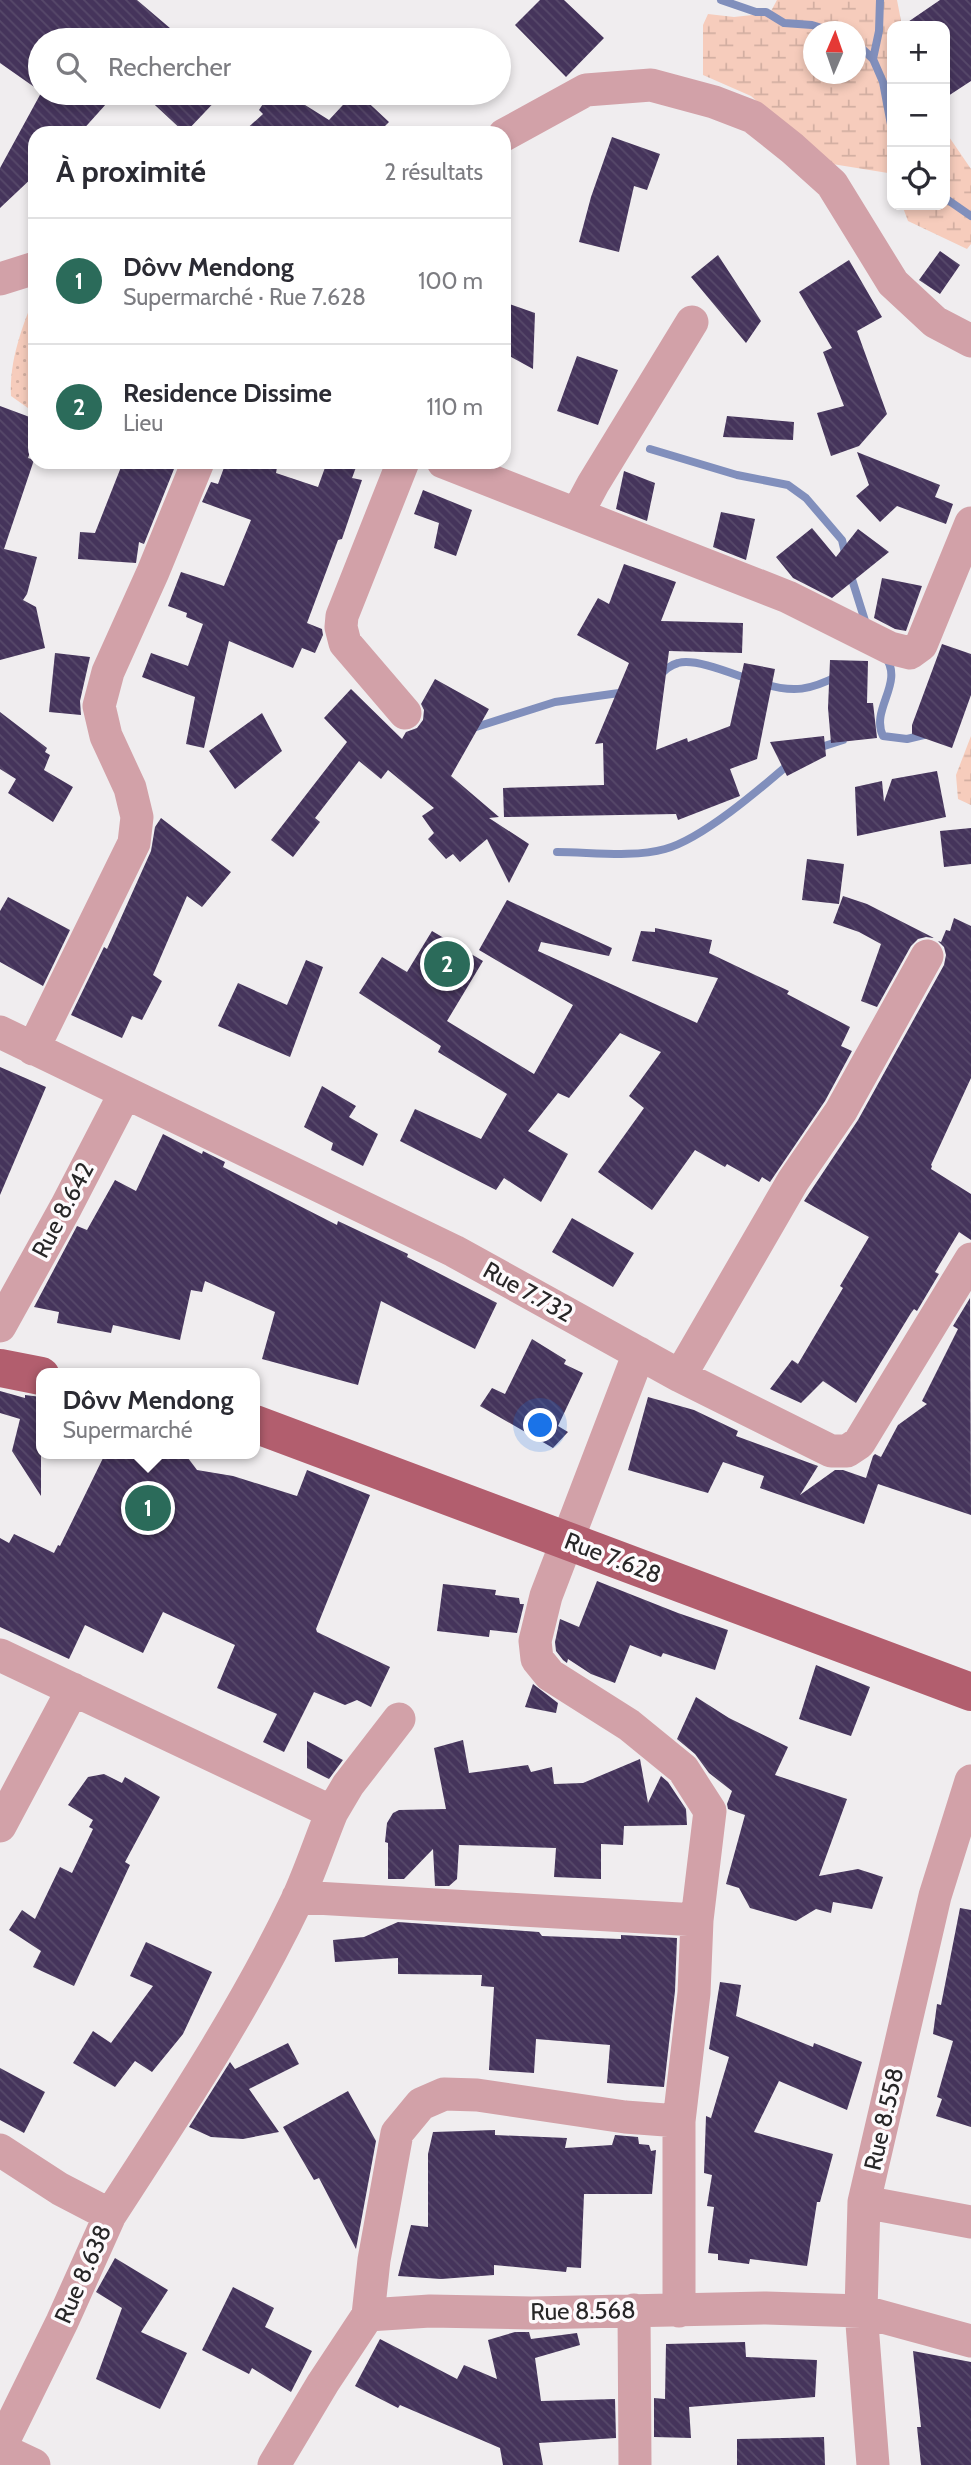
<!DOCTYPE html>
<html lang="fr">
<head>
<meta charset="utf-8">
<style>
  body { margin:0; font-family:Cabin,sans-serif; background:#f2f2f3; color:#2b2b33 }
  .controls { position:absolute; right:21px; top:21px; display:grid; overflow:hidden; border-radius:14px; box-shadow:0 4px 10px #0003 }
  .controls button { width:63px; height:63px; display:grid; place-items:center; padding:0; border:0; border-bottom:2px solid #e1e1e2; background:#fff; color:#2b2b33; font:35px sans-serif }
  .compass { position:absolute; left:803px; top:21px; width:63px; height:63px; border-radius:50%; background:#fff; box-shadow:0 4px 10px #0003; rotate:2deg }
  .you { position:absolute; left:541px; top:1426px; width:24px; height:24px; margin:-18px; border:5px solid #fff; border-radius:50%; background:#1a73e8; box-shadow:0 0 0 10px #1a73e833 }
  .badge { display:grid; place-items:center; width:46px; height:46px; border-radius:50%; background:#2b6b5a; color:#fff; font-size:23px; font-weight:700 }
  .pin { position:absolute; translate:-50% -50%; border:4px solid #fff; box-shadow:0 2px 7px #0006 }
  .popup { position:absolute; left:36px; top:1368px; width:224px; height:91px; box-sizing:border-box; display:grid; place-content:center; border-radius:14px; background:#fff; filter:drop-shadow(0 2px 5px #0005); font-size:23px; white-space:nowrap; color:#7c7c81 }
  .popup b { font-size:26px; color:#2b2b33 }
  .popup::after { content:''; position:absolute; left:50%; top:100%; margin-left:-14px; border:14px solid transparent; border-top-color:#fff }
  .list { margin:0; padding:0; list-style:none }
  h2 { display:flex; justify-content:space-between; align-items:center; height:91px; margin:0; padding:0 28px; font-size:30px }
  h2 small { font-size:23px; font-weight:400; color:#7c7c81 }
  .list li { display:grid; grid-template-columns:46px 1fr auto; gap:21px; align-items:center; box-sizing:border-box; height:126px; padding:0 28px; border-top:2px solid #e1e1e2 }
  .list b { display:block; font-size:26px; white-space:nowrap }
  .list p { margin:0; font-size:23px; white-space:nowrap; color:#7c7c81 }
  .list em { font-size:23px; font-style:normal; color:#7c7c81 }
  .icon { flex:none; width:38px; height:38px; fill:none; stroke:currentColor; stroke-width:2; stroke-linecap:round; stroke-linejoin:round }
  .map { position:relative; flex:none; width:971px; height:2465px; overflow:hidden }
  .search { position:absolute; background:#fff; box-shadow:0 4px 10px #0003; left:28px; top:28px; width:483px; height:77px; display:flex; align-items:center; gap:18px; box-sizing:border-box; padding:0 24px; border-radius:38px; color:#7c7c81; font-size:26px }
  .panel { position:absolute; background:#fff; box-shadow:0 4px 10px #0003; left:28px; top:126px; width:483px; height:343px; border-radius:21px }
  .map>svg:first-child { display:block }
  .grass { fill:url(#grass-dots) }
  .wetland { fill:url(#wetland-marsh); fill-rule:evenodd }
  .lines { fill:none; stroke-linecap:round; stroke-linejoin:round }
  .stream { stroke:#818fbc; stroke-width:8 }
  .building { fill:url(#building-back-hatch) }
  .minor { stroke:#d2a1a8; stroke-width:33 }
  .major { stroke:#b25e6e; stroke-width:38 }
  .labels { text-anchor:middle; stroke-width:7; stroke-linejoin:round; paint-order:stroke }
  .street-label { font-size:24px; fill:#272627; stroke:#fdfafc }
</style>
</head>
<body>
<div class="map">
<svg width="971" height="2465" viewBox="0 0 971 2465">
  <defs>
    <pattern id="grass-dots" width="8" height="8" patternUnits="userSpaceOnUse" patternTransform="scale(1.75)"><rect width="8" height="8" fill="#f6ccbc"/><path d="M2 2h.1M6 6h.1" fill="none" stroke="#d3afa2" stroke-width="1.8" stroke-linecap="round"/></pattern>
    <pattern id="wetland-marsh" width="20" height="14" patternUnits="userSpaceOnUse" patternTransform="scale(1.75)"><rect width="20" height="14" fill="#f6ccbc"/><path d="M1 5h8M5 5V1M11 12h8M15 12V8" fill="none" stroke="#d3afa2"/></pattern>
    <pattern id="building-back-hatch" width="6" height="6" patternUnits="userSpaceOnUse" patternTransform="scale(1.75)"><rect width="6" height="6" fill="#45345b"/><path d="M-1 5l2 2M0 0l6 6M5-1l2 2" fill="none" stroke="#57496a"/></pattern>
  </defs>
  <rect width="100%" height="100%" fill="#f0edef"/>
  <path class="grass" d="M35,295V413L11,396C9,361 22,327 35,295Z"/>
  <path class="wetland" d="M777,0H897L902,26H892V182L888,173L826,163L751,96L703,75V25L708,14L734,17L770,13ZM814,32H856V74H814Z
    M945,131L971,169V244L967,249L908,221L902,205H945Z
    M971,736V805L958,799L956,775Z"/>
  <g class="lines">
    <path class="stream" d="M721,0L756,12H766L784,23L812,25L835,32
      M856,43L873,59L883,82L892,130
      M873,59L879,31L880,0
      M945,198L971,216
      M650,449L737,475L788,485L806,498L842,540L846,557
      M850,573L866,624
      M885,656C905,683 870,709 883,736L907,739L928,734
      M659,676C665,670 670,665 678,663C696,658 733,674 751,680
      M764,684C794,693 810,690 838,676
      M473,728L555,702L626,692
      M815,749L843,740
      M557,852C590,852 634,858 665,849C702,839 760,789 789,764"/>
  </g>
  <path class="building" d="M0,0H137L184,40H40V91L0,63Z
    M540,0H564L604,38L566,77L515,25Z
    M940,0H971V81L945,98V26H902Z
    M41,93H116L80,133H35V175L0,208V168Z
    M142,93H223L185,133Z
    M270,93H286L329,120L354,93H358L389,122L378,133H242L263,114L259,110Z
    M612,137L660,154L647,190L634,186L619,252L579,242L591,197Z
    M940,251L960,265L940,294L919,280Z
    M718,255L761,321L746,343L691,277Z
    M849,260L882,317L857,331L887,414L859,446L831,456L817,413L844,406L823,352L832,348L799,292Z
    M504,302L535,313L533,369L504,353Z
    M577,356L618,370L598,425L557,411Z
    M0,406L35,419V437L28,458L34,460L4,549L0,548Z
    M727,416L794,422L793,440L723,437Z
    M857,452L940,485L935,497L953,504L946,524L897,506L880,522L856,496L869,485Z
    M123,462H153L174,469L144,544L139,542L136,563L78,559L80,532L95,533Z
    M226,462H278L276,473L318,487L327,462H358L352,478L362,480L342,539L338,540L307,623L322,629L323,635L315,653L302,648L293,668L229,641L204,748L186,744L195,697L142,677L151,653L188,666L203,624L186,617L187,613L168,606L181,572L224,586L251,520L202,502L211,482L218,484Z
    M624,471L655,483L647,521L616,509Z
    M423,490L472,510L456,556L434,548L439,523L414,514Z
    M721,512L755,519L746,560L713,547Z
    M812,528L836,557L858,529L889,552L832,598L793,578L776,557Z
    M0,548L37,557L27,594L23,600L36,607L45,648L0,660Z
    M624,564L676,582L661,621L743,623L742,653L669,651L656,750L687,738L688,742L730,726L744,663L775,669L757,759L730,769L740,796L678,820L676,814L504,817L503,788L604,785L603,743L595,744L629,663L577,635L598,598L609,604Z
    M882,578L922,586L906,631L895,629L874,618Z
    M942,644L971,654V695L952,748L912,734V725Z
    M55,653L90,657L80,701L81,715L49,712Z
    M830,660L868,661L867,703H873L877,738L831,743L828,708Z
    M435,679L489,709L451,776L499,817L489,818L529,844L509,883L487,839L460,862L453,854L446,859L428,839L434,833L422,816L434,808L388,770L381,779L359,761L315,818L320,822L293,857L271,840L347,742L324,718L351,689L402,739L406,732L417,728L423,720L424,710L421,704Z
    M0,712L47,748L45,752L50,755L44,770L73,787L53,822L8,793L16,779L0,769Z
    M262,713L282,751L235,789L209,751Z
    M824,736L826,756L787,776L770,742Z
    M937,771L946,817L857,836L855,787L882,781L884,802L892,779Z
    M161,818L231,872L202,907L187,896L153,975L162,981L142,1020L132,1016L122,1038L71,1015L104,947L107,949L151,851L155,827Z
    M971,828V864L944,867L940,831Z
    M807,859L844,864L839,904L802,900Z
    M843,896L867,904L934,938L926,937L918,939L911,946L877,1007L861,1001L881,944L859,932L833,923Z
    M8,897L70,930L43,986L0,962V911Z
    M507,900L612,948L609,956L541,942L538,951L697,1023L718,978L632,961L641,931L655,932V928L712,940L709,953L789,991L787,994L850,1027L841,1046L852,1051L825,1101L770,1182L762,1177L759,1182L727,1164L725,1167L695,1150L652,1210L598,1172L644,1108L629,1096L661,1052L620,1033L569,1098L558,1093L528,1131L568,1154L541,1202L504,1178L496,1190L400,1141L415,1109L481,1139L507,1094L438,1052L441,1046L359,993L382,957L407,972L432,931L483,961L447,1021L534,1074L573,1005L479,950Z
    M954,918L971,926V1078L931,1165L932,1166L931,1169L971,1194V1240L959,1232L935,1272L939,1274L917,1311L914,1309L911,1313L856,1403L823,1381L801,1403L770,1389L792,1360L798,1364L843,1288L840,1286L869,1237L804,1201L858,1120L944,965L946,955L944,947L938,941L941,942L946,930L950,931Z
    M306,960L323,967L290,1057L218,1026L238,983L287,1005Z
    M0,1067L46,1087L0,1195Z
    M322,1086L356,1106L349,1117L378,1134L363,1166L331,1150L333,1143L304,1127Z
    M163,1134L202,1154L203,1151L225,1162L223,1167L337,1225L338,1221L408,1254L407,1257L497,1303L475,1349L381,1301L358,1385L262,1359L275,1312L205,1281L202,1292L191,1290L180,1340L113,1325L111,1333L57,1323L59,1312L34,1307L77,1226L87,1230L115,1180L136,1191Z
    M572,1218L634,1253L613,1287L552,1252Z
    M970,1298L971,1515L878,1484L864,1524L760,1488L764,1476L723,1462L708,1493L628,1470L648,1397L694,1410L738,1431L736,1436L818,1466L800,1495L835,1470H843L866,1478L873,1456L875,1454L881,1457L898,1425L927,1404L922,1401L958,1329L953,1326Z
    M532,1339L566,1360L564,1364L583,1373L558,1426L568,1432L553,1448L480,1406L492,1388L505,1394Z
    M0,1391L25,1398V1395L41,1397V1496L12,1451L20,1419L0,1413Z
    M105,1454H127L145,1459L155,1454H185L197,1470L233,1476L297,1496L307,1470L370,1495L316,1629L317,1632L390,1667L371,1707L357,1700L345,1705L314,1692L284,1752L263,1742L277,1714L217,1688L235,1645L163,1612L143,1653L85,1625L69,1659L0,1627V1538L9,1543L14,1534L54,1553L58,1545L60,1546Z
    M597,1581L678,1613L728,1630L715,1670L663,1653L661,1657L630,1645L615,1683L591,1674L568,1659L567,1663L563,1660L556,1651L555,1642L560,1619L579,1627Z
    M443,1584L496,1590L495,1595L519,1598L520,1604H524L517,1633L490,1630L489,1637L437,1631Z
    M816,1665L870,1687L851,1736L799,1719Z
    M533,1684L558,1703L556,1713L525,1707Z
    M696,1697L729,1718L788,1747L775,1775L847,1799L819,1876L858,1869L883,1877L872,1909L833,1902L831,1913L816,1909L796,1921L750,1908L739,1888L726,1884L745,1815L728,1809L727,1804L732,1791L709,1773L695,1754L677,1739Z
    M463,1740L469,1773L528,1765L531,1772L552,1767L554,1784L583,1783L640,1759L648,1803L661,1776L668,1782L686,1809L687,1825L624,1826L623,1845L601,1844V1879L554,1877L556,1848L459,1845L457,1879L449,1886H435L433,1849L404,1879H388V1843L385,1842L387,1823L393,1813L399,1810L446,1809L434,1748Z
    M307,1741L343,1760L329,1779L307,1768Z
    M104,1774L122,1783L125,1777L160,1797L125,1862L130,1865L74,1986L33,1967L41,1951L9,1930L22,1910L35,1919L60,1867L72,1873L93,1829L89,1827L93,1820L68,1805L88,1777Z
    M960,1908L971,1910V2127L936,2116L942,2099L937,2097L953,2041L933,2034L937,2004L941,2005Z
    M398,1922L539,1932L542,1936L621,1939V1935L677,1938L675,1991L664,2087L607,2083L610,2045L536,2039L534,2073L489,2070L494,1987L481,1986L482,1975L398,1974V1958L335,1962L333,1940L364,1937Z
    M146,1942L212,1972L183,2034L152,2072L135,2061L115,2087L73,2063L93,2031L111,2043L153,1986L130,1976Z
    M720,1982L741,1985L736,2016L813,2047L814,2043L862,2062L847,2110L779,2081L754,2132L833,2154L820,2202H817L807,2266L750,2259L749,2264L718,2260V2254L708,2253L714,2207L707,2206L712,2175L704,2173L706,2116L711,2118L729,2057L709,2049Z
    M288,2043L299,2064L249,2089L279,2132L243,2139L211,2137L189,2127L230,2062L235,2069Z
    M0,2068L45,2092L24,2133L0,2120Z
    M348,2091L376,2141L356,2249L319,2178L314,2180L283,2127Z
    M495,2130V2135L567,2138L565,2148L612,2145L615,2135L638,2137L639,2144L649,2145L651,2151L656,2150L652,2194H584L581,2268L567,2267L566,2272L494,2265V2275L441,2279L398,2276L411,2225L428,2227V2154L433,2132Z
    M115,2258L168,2290L141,2332L187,2353L160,2409L96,2379L122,2308L96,2292Z
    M233,2287L274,2308L265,2327L312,2351L291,2392L252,2368L249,2374L202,2350Z
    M515,2332H529L531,2339L577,2333L580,2345L535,2358L541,2401L615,2399L616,2438L539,2443L543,2465H503L500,2448L400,2405L398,2408L355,2386L380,2339L457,2379L464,2365L497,2379L488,2340Z
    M745,2342L746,2357L817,2360L815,2397L689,2407L691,2438L654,2437V2398L665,2399L666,2344Z
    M913,2351L971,2362V2465H921L917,2427H921Z
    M824,2437L825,2465H737V2439Z"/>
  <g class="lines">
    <path class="minor" d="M504,135L586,90L651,85L714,102L753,117L792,148L832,184L893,283L935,322L971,341
      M0,279L35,268
      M403,462L342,616L341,627L345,643L405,713
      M443,462L788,597L890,648L910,653L921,645L971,523
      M577,514L593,484L692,322
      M0,1032L454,1251L680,1376L831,1451H847L859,1443L971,1259
      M33,1049L134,843L137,817L130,788L106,736L99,706L108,672L153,572L198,462
      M0,1326L66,1207L125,1093
      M639,1353L546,1596L535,1641L537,1659L550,1675L629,1725L683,1769L710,1811L697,1920L694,1993L679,2121V2311
      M680,1376L793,1181L841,1111L927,956
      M0,1655L332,1812C320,1841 310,1872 297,1900C244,2011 176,2113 110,2215
      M332,1812L348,1785L399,1719
      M0,1826L73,1689
      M298,1897L697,1920
      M0,2150L60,2189L110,2215L62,2322L0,2448
      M864,2202L971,2222
      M634,2310L635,2465
      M368,2315L374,2260L397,2133L421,2104L444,2094L477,2095L625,2117L679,2121
      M0,2449L34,2465
      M274,2465L323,2383L368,2315L430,2311L532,2313L766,2308L861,2311L971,2341
      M873,2465L861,2311L864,2202L935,1896L971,1781"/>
    <path class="major" d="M0,1368L41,1376
      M255,1424L971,1692"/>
  </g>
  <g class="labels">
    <g class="street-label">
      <text transform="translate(63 1210) rotate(-62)" y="8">Rue 8.642</text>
      <text transform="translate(528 1292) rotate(29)" y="8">Rue 7.732</text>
      <text transform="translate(613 1558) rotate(21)" y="8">Rue 7.628</text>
      <text transform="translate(884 2119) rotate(-77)" y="8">Rue 8.558</text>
      <text transform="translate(83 2274) rotate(-66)" y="8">Rue 8.638</text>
      <text transform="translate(583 2311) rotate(-1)" y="8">Rue 8.568</text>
    </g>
  </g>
</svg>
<div class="controls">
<button>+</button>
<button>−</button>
<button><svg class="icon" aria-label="locate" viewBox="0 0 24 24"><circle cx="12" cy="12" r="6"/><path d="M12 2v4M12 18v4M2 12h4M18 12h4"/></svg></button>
</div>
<svg class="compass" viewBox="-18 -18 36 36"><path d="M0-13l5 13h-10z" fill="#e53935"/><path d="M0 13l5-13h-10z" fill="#7c7c81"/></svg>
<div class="you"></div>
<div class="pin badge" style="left:148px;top:1508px">1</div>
<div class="popup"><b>Dôvv Mendong</b>Supermarché</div>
<div class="pin badge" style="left:447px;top:964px">2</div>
<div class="search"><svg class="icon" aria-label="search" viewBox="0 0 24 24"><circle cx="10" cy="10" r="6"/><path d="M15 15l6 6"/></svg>Rechercher</div>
<section class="panel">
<h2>À proximité<small>2 résultats</small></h2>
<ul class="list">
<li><span class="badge">1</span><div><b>Dôvv Mendong</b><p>Supermarché · Rue 7.628</p></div><em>100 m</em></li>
<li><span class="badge">2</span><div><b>Residence Dissime</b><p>Lieu</p></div><em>110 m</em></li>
</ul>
</section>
</div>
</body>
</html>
